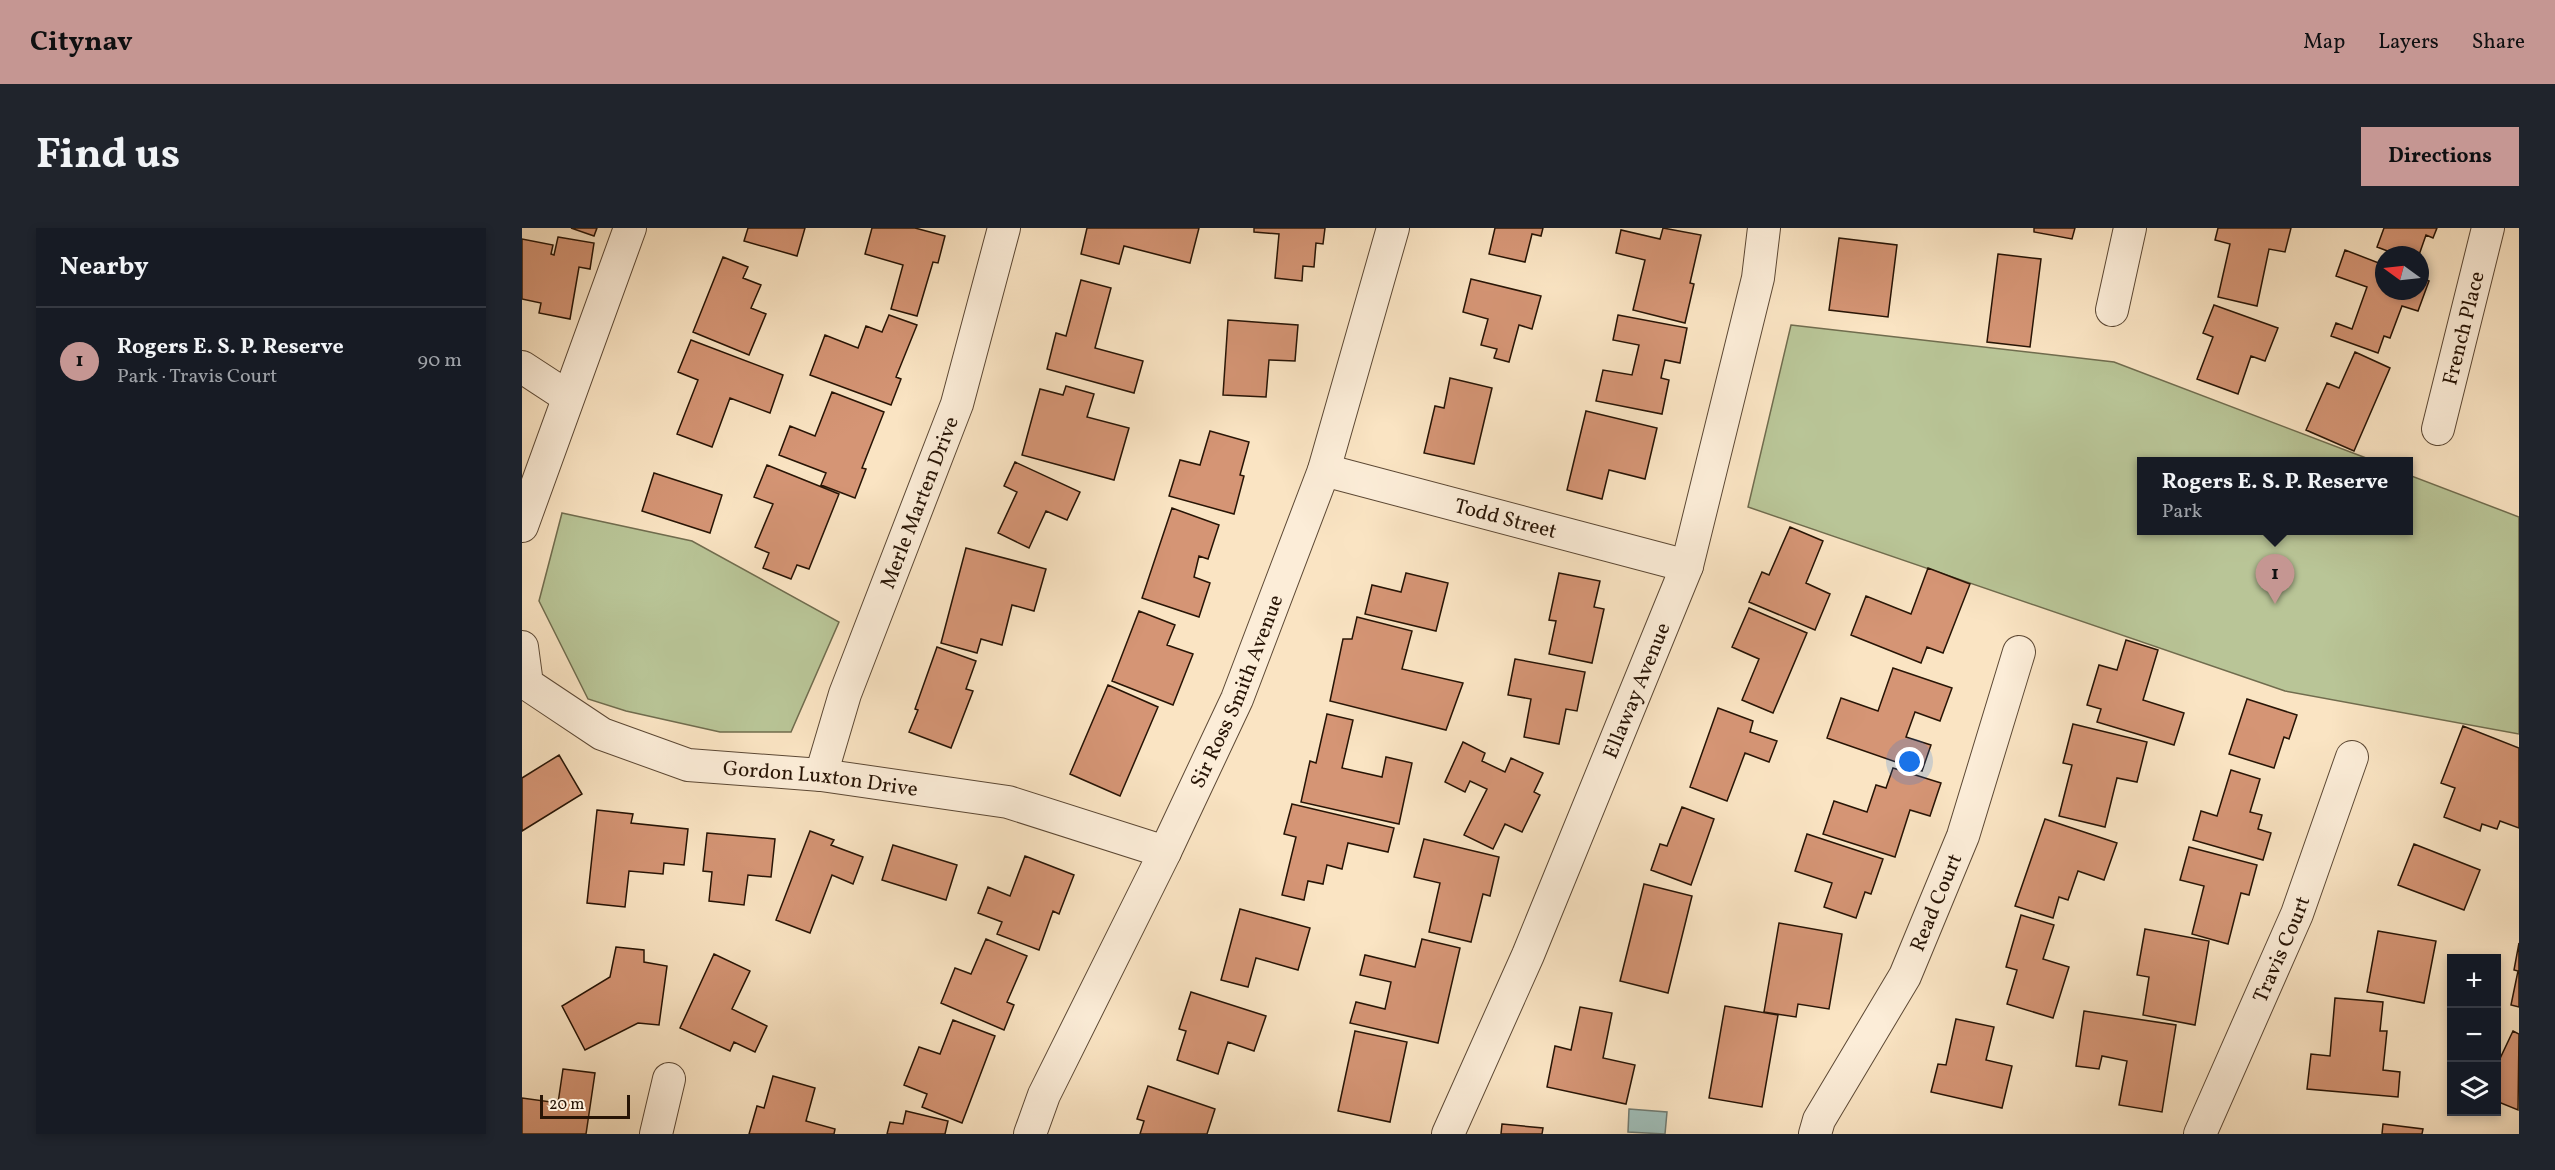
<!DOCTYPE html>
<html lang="en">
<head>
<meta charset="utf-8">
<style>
  body { margin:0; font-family:Vollkorn,serif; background:#20242c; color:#f1f3f6 }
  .controls { position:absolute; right:18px; bottom:18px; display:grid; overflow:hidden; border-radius:0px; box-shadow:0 3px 9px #0003 }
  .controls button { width:54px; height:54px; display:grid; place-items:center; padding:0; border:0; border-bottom:2px solid #363941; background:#171b24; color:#f1f3f6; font:30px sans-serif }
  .compass { position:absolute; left:1853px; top:18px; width:54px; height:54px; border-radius:50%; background:#171b24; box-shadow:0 3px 9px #0003; rotate:285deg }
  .scale { position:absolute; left:18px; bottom:15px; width:90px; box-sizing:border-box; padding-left:6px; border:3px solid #271405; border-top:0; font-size:16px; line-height:21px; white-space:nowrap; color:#271405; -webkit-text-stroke:4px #fcedd8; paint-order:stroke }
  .you { position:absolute; left:1388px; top:534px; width:21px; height:21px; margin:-15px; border:4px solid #fff; border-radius:50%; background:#1a73e8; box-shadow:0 0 0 9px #1a73e833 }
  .badge { display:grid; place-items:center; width:39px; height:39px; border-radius:50%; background:#c59692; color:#111; font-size:20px; font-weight:700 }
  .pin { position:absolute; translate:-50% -50px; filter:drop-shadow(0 2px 3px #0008) }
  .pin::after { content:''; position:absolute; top:32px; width:21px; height:18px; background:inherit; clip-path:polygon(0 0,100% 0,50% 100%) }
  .popup { position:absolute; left:1615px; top:229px; width:276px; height:78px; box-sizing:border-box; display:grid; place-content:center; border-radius:0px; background:#171b24; filter:drop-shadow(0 2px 4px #0005); font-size:20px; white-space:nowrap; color:#9ea1a6 }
  .popup b { font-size:22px; color:#f1f3f6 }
  .popup::after { content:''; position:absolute; left:50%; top:100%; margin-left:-12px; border:12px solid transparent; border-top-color:#171b24 }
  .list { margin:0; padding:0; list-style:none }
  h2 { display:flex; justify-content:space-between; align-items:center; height:78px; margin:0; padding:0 24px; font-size:26px }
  h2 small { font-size:20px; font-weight:400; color:#9ea1a6 }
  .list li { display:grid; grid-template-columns:39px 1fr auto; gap:18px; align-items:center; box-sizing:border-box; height:108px; padding:0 24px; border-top:2px solid #363941 }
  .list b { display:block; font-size:22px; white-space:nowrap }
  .list p { margin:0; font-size:20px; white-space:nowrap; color:#9ea1a6 }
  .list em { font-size:20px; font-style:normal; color:#9ea1a6 }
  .icon { flex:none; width:33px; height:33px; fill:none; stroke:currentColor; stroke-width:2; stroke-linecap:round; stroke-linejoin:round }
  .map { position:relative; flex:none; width:1997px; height:906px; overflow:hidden; border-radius:0px }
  header { display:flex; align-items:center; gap:36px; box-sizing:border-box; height:84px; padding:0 30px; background:#c59692; color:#111 }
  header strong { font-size:28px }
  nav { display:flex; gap:33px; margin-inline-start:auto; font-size:21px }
  .intro { display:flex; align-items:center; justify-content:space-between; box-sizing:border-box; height:144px; padding:0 36px }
  h1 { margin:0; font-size:42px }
  .button { padding:15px 27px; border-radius:0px; background:#c59692; color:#111; font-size:21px; font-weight:700 }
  main { display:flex; gap:36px; padding:0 36px }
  aside { flex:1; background:#171b24; border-radius:0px; box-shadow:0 3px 9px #0003 }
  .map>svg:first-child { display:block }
  .green { fill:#b9c597; stroke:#706c4e; stroke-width:1.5 }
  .water { fill:#9fbeb9; stroke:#6f7a71; stroke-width:1.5 }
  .building { fill:#d59575; stroke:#271405; stroke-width:1.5 }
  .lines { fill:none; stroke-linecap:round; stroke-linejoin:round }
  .minor-casing { stroke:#5c4834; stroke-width:34 }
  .minor { stroke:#fcedd8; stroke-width:32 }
  .labels { text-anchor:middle; stroke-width:4.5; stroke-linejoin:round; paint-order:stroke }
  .street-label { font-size:21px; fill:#271405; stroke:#fcedd8 }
</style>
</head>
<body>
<header>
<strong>Citynav</strong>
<nav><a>Map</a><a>Layers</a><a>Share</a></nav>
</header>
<div class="intro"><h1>Find us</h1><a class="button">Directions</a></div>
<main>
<aside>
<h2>Nearby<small></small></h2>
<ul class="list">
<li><span class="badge">1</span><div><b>Rogers E. S. P. Reserve</b><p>Park · Travis Court</p></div><em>90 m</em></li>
</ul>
</aside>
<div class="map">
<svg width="1997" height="906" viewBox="0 0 1997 906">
  <rect width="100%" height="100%" fill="#fae4c3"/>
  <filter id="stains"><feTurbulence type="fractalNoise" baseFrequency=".00333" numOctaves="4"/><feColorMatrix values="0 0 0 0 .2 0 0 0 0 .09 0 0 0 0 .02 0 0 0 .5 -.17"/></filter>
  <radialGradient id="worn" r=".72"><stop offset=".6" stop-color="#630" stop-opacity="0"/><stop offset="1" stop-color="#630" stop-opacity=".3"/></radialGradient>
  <path class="green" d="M1269,97L1592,134L1852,233L1620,234V302H1886L1887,247L1997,289V506L1763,463L1226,279Z
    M40,285L170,313L317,394L269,504H198L104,483L66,471L17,373Z"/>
  <path class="water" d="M1107,881L1145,884L1143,906L1106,904Z"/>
  <path class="building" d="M49,0H75L72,8Z
    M226,0H283L275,28L222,13Z
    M350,0H393L423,8L416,35L411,34L395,88L369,81L381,37L343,26Z
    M565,0H677L668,35L602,18L597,36L559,26Z
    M732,0H803L801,16L794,15L792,39L781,38L780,53L753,50L757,6L732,4Z
    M973,0H1021L1019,8L1010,6L1003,34L967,26Z
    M1141,0L1179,7L1168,55L1172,56L1163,95L1111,82L1123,32L1094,25L1099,2L1138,11Z
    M1512,0H1553L1550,11L1512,4Z
    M1696,0H1769L1763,24L1747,21L1735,78L1696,69L1708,16L1693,12Z
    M1862,0H1915L1911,10L1904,7L1897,27H1876L1855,19Z
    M36,9L72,15L68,41L57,39L48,91L17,85L19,75L0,71V11L31,17L29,26L32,27Z
    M1317,10L1375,17L1366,89L1307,82Z
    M1823,22L1862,37V63H1898V50L1907,53L1896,83L1880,78L1868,110L1862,108L1856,125L1809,108L1814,95L1830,101L1845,59L1814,48Z
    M1476,26L1519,31L1508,119L1465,114Z
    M201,29L226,39L221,50L239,57L229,80L244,86L227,127L171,104Z
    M949,51L1019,68L1010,101L997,97L987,134L972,130L975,121L959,117L966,91L941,84Z
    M559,52L589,60L573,120L621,133L612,165L525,141L534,105L544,108Z
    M1692,77L1756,100L1743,133L1729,128L1716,166L1675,151L1691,109L1681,105Z
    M367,87L395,97L374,149L379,151L369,177L288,147L303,107L336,120L344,98L360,104Z
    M1096,87L1165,100L1158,135L1143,132L1139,150L1147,152L1140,186L1074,173L1081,142L1110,147L1117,117L1091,112Z
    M706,92L776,97L773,133L747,132L744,169L701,167Z
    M169,112L261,147L248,185L208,170L190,219L155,206L176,152L156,144Z
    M1833,124L1868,140L1832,223L1784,202L1805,155L1817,160Z
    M928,150L970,160L952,236L902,225L913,178L922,180Z
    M544,158L572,166L565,189L607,200L592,252L500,227L518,161L541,167Z
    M310,164L362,184L340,240L344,241L333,270L299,257L304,245L257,227L268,198L293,208Z
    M1064,183L1135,200L1123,251L1087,242L1080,271L1045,262Z
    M688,203L727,214L718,247L722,248L712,286L647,268L658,232L678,237Z
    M493,234L558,264L545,292L524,283L507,320L476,305L495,264L482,258Z
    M245,237L317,266L287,341L275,337L269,351L241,340L247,325L233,319L251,276L232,269Z
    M132,245L200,267L188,305L120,283Z
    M650,280L697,297L686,331L677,328L672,349L688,355L677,389L620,370Z
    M1268,299L1301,313L1284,355L1308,366L1293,402L1227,374L1240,344L1247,347Z
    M444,320L524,341L512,383L490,377L480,417L459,411L455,425L419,415Z
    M1406,340L1448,356L1421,425L1405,419L1399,435L1329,407L1344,368L1389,386Z
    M884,345L926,355L914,403L843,386L850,357L879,364Z
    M1037,345L1078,353L1072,379L1082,381L1070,435L1027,426L1034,393L1027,392Z
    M1227,380L1285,405L1251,485L1220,472L1237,431L1210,419Z
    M617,383L653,397L645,417L671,426L651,477L590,453Z
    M835,389L890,403L880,441L941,455L924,502L808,473L821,411H830Z
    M1604,412L1636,422L1621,472L1662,485L1652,517L1575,494L1579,481L1565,477L1577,437L1595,442Z
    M415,419L454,433L444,461L451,463L429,520L387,504L396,482L393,481Z
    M993,431L1063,444L1055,483L1044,481L1037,516L1002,509L1009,471L986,467Z
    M1371,440L1430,460L1418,493L1393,484L1384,509L1409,517L1400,543L1305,510L1319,470L1356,483Z
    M586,457L636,479L598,568L548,546Z
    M1725,471L1775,487L1767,511L1762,509L1752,540L1707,526Z
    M1196,480L1231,493L1228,504L1255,513L1247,534L1223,525L1205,573L1168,559Z
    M805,486L831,492L820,540L860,549L864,529L890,535L877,596L779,574L788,533L794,535Z
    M1551,496L1625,514L1615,554L1595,550L1583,599L1537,588L1550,537L1541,535Z
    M1941,498L1997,520V600L1978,593L1975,601L1960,596L1958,603L1922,589L1933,560L1919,555Z
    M941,514L963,525L960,533L983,544L989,530L1021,545L1012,564L1018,567L1000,604L983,596L971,621L942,607L965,561L948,553L943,564L923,554Z
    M37,527L60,566L0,603V550Z
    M1371,540L1419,555L1408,588L1388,582L1373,629L1301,606L1312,573L1345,584L1354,557L1364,560Z
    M1709,542L1738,551L1728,584L1740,587L1736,601L1749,605L1741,632L1671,612L1679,583L1695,588Z
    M770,576L872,600L866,624L826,615L820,641L805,637L801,656L786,653L782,672L760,667L774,609L762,606Z
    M1160,579L1192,591L1169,657L1129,642L1138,616L1145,618Z
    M75,582L111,586L109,595L166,601L162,637L142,635L141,646L107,643L103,679L65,675Z
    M1523,591L1595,615L1582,652L1556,643L1546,672L1537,669L1531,690L1493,678Z
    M288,603L312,612L309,617L341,629L331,656L310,647L288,705L254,692Z
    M185,605L253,611L249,649L226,647L222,677L187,673L190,644L181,643Z
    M1285,606L1361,631L1349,666L1343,664L1334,690L1302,679L1310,655L1273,643Z
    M902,611L977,629L968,668L961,666L949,714L907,704L918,655L892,649Z
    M1892,616L1958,642L1942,682L1876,657Z
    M371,617L435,637L424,672L360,652Z
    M1667,619L1735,637L1727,667L1719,665L1706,716L1670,706L1682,658L1658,652Z
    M503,628L552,647L537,686L531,683L517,722L475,706L480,694L456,685L466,659L488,668Z
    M1122,656L1170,668L1146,765L1098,753Z
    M718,681L788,700L776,742L734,730L726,759L699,752Z
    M1499,687L1532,697L1521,731L1547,739L1531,790L1485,776L1495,742L1484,739Z
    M1257,695L1320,706L1307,781L1276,776L1274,789L1242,784Z
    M1623,701L1687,713L1673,797L1621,787L1627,749L1615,747Z
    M1856,703L1914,713L1902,775L1845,764Z
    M464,711L505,728L485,774L492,777L482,802L419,775L433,740L449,746Z
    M900,711L938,720L916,815L828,795L834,774L863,781L869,754L838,747L843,727L893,739Z
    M1997,715V779L1989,777L1996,743L1992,742Z
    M94,719L122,722V734L145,738L137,797L116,795L63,822L40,778L88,749Z
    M192,726L228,743L210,781L245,798L233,824L212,814L208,823L158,800Z
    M669,764L744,788L732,823L706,814L696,846L655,832L664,803L657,801Z
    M1813,770L1861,774L1858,803H1865L1861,842L1878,844L1876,869L1785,861L1789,826L1808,828Z
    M1203,778L1256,787L1240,879L1187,870Z
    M1058,779L1090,785L1081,830L1113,837L1104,876L1025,859L1033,818L1049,822Z
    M1562,783L1654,797L1640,884L1597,877L1605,833L1580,828L1577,841L1554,838Z
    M1434,791L1472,799L1464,832L1490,838L1480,880L1409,864L1416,836L1424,837Z
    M431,792L473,808L440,895L400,879L405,866L382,857L397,819L418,826Z
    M833,803L885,814L868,894L816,883Z
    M1991,803L1997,806L1996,882L1974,873V839Z
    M41,841L73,845L64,906H0V870L36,875Z
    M251,848L293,860L284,893L313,901L312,906H227L235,878L242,880Z
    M626,858L693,881L685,906H618L622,893L615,891Z
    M384,883L426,893L423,906H365L368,894L381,896Z
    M980,896L1021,900L1020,906H979Z
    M1861,896L1901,901L1900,906H1860Z"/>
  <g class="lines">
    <defs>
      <g id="minor">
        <path d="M1590,82L1608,0"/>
        <path d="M0,139L46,169"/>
        <path id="s1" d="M1916,201L1966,0"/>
        <path id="s2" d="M802,242L1165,338"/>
        <path d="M0,298L108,0"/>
        <path id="s3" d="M0,419L5,456L80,506L166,537L299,547L486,574L643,624"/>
        <path id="s4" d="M299,547L323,466L435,176L482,0"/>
        <path d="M134,906L147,851"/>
        <path id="s5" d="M508,906L522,867L643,624L715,471L802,242L871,0"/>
        <path id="s6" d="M926,906L1006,727L1165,338L1236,50L1242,0"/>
        <path id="s7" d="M1293,906L1297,892L1383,748L1441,608L1497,424"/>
        <path id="s8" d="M1678,906L1775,686L1830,529"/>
      </g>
    </defs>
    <use href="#minor" class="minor-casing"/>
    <use href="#minor" class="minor"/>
  </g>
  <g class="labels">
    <g class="street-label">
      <text dy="7" stroke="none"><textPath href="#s1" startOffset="104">French Place</textPath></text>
      <text dy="7" stroke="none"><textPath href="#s4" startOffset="290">Merle Marten Drive</textPath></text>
      <text dy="7" stroke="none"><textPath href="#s2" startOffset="188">Todd Street</textPath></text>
      <text dy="7" stroke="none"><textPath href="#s5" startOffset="489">Sir Ross Smith Avenue</textPath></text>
      <text dy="7" stroke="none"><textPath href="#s6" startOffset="482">Ellaway Avenue</textPath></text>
      <text dy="7" stroke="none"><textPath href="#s3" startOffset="352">Gordon Luxton Drive</textPath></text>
      <text dy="7" stroke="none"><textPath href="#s7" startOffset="262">Read Court</textPath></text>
      <text dy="7" stroke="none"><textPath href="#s8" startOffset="202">Travis Court</textPath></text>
    </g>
  </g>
  <rect width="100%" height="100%" filter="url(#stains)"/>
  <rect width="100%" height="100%" fill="url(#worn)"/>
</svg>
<div class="controls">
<button>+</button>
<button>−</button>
<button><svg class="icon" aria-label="layers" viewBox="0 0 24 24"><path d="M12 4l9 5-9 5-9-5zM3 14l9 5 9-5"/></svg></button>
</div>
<svg class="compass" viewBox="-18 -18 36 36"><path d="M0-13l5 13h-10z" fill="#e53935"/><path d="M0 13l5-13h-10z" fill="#9ea1a6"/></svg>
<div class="scale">20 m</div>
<div class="you"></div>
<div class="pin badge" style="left:1753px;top:376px">1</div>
<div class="popup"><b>Rogers E. S. P. Reserve</b>Park</div>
</div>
</main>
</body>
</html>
